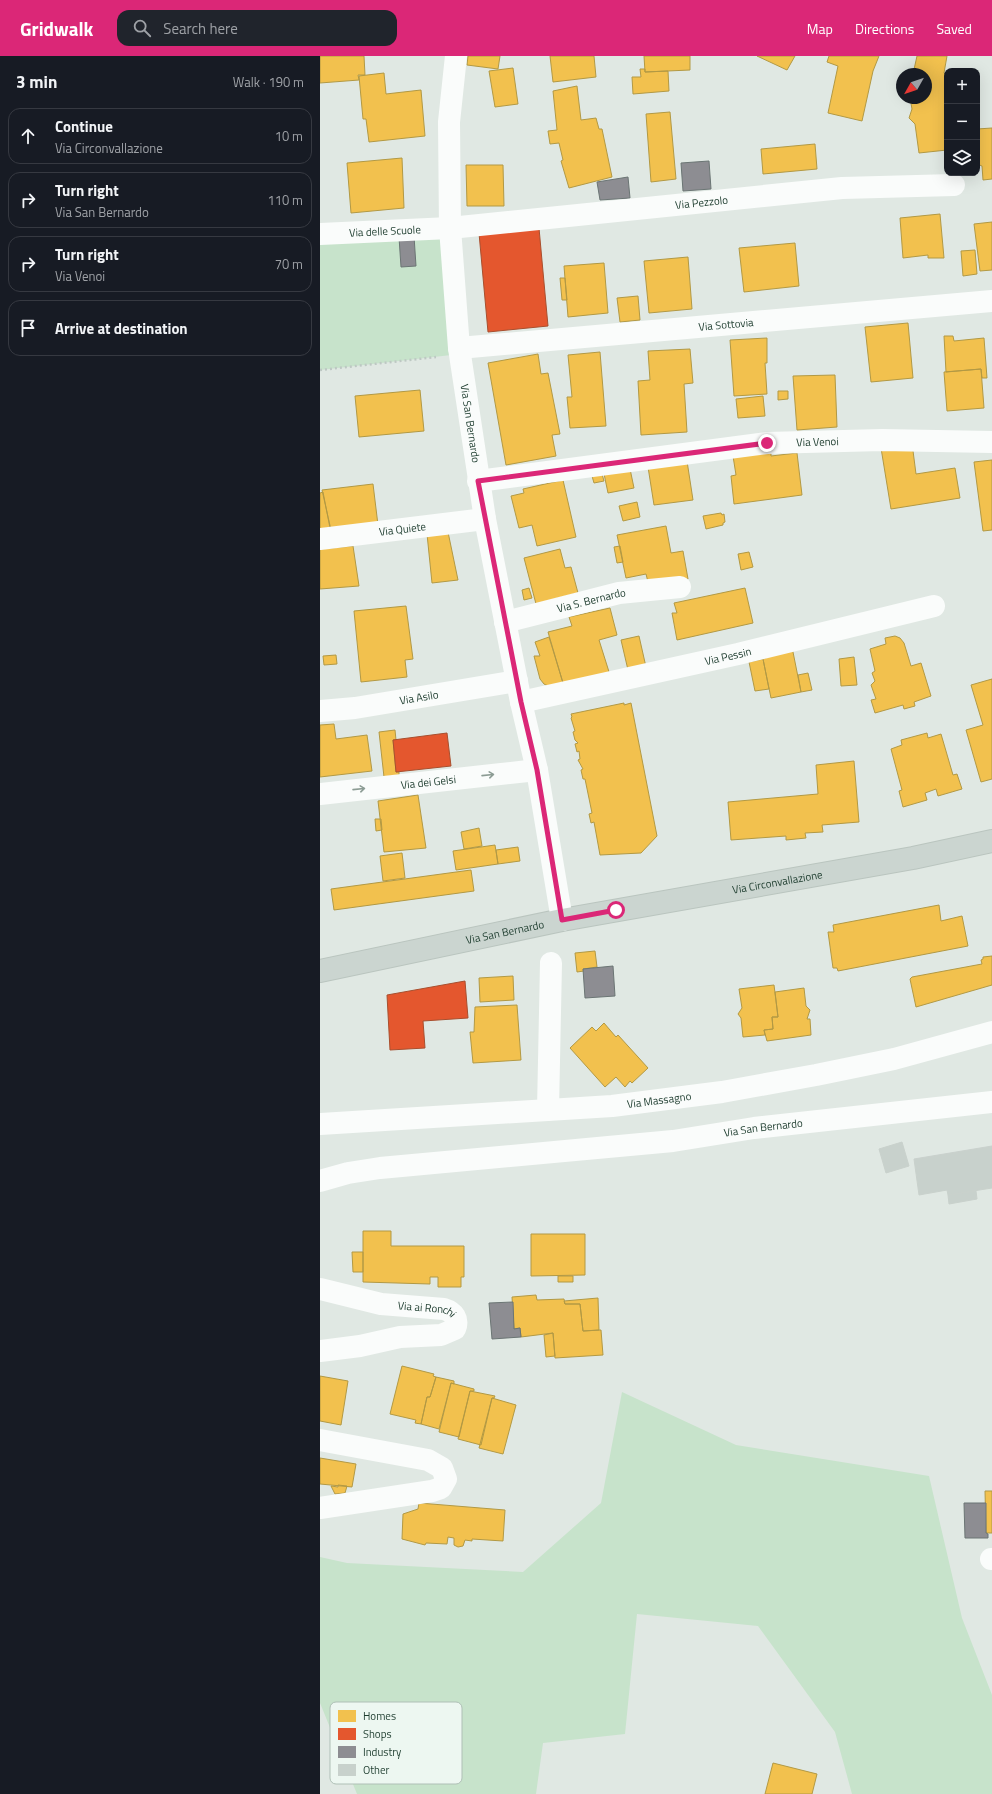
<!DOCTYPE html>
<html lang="en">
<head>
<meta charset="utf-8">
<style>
  body { margin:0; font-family:"Titillium Web",sans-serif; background:#20242c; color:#f1f3f6 }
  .controls { position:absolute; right:12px; top:12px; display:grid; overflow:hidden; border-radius:8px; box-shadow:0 4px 16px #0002 }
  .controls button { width:36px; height:36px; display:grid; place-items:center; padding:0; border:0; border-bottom:1px solid #363941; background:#171b24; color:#f1f3f6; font:20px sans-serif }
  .compass { position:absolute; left:576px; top:12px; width:36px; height:36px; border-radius:50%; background:#171b24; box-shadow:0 4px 16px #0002; rotate:230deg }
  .stop { position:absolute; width:12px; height:12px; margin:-9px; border:3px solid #db2777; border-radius:50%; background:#fff }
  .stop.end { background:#db2777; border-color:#fff; box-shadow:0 1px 4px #0008 }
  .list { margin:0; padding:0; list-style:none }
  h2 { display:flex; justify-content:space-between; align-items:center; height:52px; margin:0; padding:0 16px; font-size:17px }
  h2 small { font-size:13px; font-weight:400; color:#9ea1a6 }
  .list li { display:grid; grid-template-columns:26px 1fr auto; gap:12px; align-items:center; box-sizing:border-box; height:56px; margin:0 8px 8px; padding:0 8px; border:1px solid #363941; border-radius:12px }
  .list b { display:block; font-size:15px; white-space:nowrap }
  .list p { margin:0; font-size:13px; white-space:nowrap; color:#9ea1a6 }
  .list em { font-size:13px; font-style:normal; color:#9ea1a6 }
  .icon { flex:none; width:22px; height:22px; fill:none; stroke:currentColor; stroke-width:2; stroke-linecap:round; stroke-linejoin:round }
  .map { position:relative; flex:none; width:672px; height:1738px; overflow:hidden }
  header { display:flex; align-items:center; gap:24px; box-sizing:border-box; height:56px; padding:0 20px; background:#db2777; color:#fff }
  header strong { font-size:19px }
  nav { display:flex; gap:22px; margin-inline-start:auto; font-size:14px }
  .search { width:280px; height:36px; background:#20242c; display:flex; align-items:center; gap:10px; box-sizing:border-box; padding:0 14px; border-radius:12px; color:#9ea1a6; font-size:15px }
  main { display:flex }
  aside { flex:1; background:#171b24 }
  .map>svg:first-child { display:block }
  .green { fill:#c7e3cb }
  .homes { fill:#f2c14e; stroke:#b29944 }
  .shops { fill:#e4572e; stroke:#a84f2e }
  .industry { fill:#8d8d92; stroke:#6b7574 }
  .building { fill:#c8d1cc; stroke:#c9d1cc }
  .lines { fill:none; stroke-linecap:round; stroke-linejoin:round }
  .major-casing { stroke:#bac5bf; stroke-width:24 }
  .path { stroke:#bdc8c3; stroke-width:2.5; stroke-dasharray:2 3; stroke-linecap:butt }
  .minor { stroke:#fafcfb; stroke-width:22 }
  .major { stroke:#cbd5d0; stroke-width:22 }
  .oneway { stroke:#8c9c94 }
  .route { stroke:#db2777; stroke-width:5 }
  .labels { text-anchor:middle; stroke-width:4; stroke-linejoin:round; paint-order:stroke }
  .street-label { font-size:11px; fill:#1d3c2e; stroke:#edf7f1 }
  .key { fill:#edf7f1; stroke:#afbfb6; stroke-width:1 }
  .key-label { font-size:11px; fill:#1d3c2e }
</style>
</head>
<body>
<header>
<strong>Gridwalk</strong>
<div class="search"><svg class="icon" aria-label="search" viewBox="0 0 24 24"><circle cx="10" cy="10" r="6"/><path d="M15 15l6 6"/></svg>Search here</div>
<nav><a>Map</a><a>Directions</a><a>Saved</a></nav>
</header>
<main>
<aside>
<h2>3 min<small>Walk · 190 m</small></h2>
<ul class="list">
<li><svg class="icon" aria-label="ahead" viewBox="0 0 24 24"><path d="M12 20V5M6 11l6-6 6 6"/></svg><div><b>Continue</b><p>Via Circonvallazione</p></div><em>10 m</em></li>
<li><svg class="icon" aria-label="right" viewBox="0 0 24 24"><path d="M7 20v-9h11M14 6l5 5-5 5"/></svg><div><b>Turn right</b><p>Via San Bernardo</p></div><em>110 m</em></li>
<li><svg class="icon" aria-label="right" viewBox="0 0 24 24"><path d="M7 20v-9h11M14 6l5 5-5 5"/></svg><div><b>Turn right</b><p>Via Venoi</p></div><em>70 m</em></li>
<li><svg class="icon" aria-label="arrive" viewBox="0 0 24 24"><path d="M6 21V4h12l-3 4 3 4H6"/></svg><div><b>Arrive at destination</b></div></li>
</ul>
</aside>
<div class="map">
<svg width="672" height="1738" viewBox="0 0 672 1738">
  <rect width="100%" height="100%" fill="#e0e8e3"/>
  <path class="green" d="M130,172L140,298L0,314V178Z
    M302,1336L416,1389L609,1420L642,1562L672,1639V1738H532L515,1676L438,1570L317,1558L305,1678L223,1687L216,1738H37L0,1647V1501L27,1507L203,1516L281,1447Z"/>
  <path class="homes" d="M0,0H44L45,19H38L39,24L0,27Z
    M148,0H180L178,13L147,9Z
    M230,0H274L276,21L233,26Z
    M324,0H370V14L325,16Z
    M437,0H475L467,14Z
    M509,0H559L553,15L542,65L508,57L518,10L507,6Z
    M597,0H627L624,17L627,20V94L599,97L595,68L589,62L592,53L590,42H606V18H593Z
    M193,12L198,48L175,51L169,15Z
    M320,13H325V16L348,15L349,35L313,38L312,21H321Z
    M64,17L66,38L101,34L105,80L49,86L46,63H43L39,20Z
    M257,30L261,64L276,62L279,73H282L292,121L249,132L241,105L243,104L239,87L230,88L228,75L237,74L233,35Z
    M350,56L356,123L331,126L326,58Z
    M672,72V123L663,124L662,110L657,108V73Z
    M495,88L497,113L443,118L441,93Z
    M82,102L84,152L31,157L27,107Z
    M146,109H183L184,150H147Z
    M620,158L624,202H608V199L583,202L580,162Z
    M672,166V214L660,215L654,168Z
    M475,187L479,230L424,236L419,192Z
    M655,194L657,218L643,220L641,195Z
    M368,201L372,253L329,257L324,205Z
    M284,207L288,257L248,261L244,210Z
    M240,222H245L247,244H242Z
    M318,240L320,264L300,266L297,242Z
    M588,267L593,322L551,326L545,271Z
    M624,280H633L634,285L664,282L667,322H662L661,313L626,316Z
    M447,282V307H445L447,338L414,340L410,284Z
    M370,293L373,327L364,328L367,376L321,379L318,325L330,324L328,295Z
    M280,296L286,370L250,372L247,341H252L248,299Z
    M218,298L221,318L228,317L240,378L232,379L236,400L186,409L168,307Z
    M661,313L664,352L627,355L624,316Z
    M515,319L517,371L477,374L473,320Z
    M100,334L104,375L39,381L35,340Z
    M458,335H468V343L458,344Z
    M443,340L445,360L418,362L416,343Z
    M592,387L596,418L635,412L640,442L571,453L561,392Z
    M451,397V400L477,397L482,439L414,448L411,420L416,419L413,400Z
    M672,404V474L663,475L654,406Z
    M367,405L373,444L334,449L328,411Z
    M309,408L314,432L288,437L283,413Z
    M282,418L284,425L274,427L272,420Z
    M243,424L256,481L217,490L212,469L199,472L191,440L204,437L203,433Z
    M53,428L58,469L11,474L2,434Z
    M3,436L10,472L0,473V437Z
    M317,446L320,461L303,465L299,450Z
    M401,457L402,459L404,458L405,466L403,467V469L386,473L383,460Z
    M346,470L351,497L363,495L368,523L337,528L328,526L326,518L306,522L297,479Z
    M128,476L138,524L112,527L107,478Z
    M33,490L39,530L0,533V493Z
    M300,490L303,506L297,507L294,491Z
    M240,493L245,512L251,511L258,537L216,548L204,502Z
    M429,496L433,511L421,514L418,498Z
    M209,532L212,542L204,544L202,534Z
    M425,532L433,567L357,584L352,557H357L354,547Z
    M86,550L93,603L85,604L87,621L41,626L34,555Z
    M290,552L297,579L279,584L290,619L243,627L228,576L252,570L249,561Z
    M319,580L326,611L308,614L301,584Z
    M575,580L580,582L584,587L591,610L601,607L611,640L594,646L595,650L584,653L583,649L555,657L551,644L556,643L551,629L555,625L552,617L555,615L550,593L566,588L565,582Z
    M229,581L243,627L228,630L224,628L220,623L214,600H220L215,586Z
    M472,591L481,636L451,642L443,603Z
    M16,599L17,608L4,609L3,600Z
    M534,601L537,629L521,630L519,603Z
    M443,603L449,633L435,635L429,606Z
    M488,617L492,634L481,636L478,619Z
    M672,623V723L661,726L646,674L663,669L651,629Z
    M304,647V649L311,647L337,780L321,797L280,799L274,766L271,767L269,758L272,757L265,723H263L261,714L263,713L258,704L260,703L259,695L257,696L255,688L258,687L255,684L253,676L255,675L251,662L252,661L251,658Z
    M14,668L16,683L47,679L52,715L0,721V669Z
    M75,674L76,684H73L76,716H79V719L64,721L59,676Z
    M607,677L608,682L621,678L633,719L637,718L642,733L618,740L616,733L605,737L607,744L583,751L579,735L582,734L571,693L582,689L581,684Z
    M534,705L539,766L502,769L503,776L485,777L486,782L466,784V780L411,784L408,746L498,738L496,709Z
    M98,739L106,792L64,796L58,745Z
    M55,763H61L62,774L56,775Z
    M159,772L162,790L144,793L141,776Z
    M175,789L178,808L136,814L133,795Z
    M198,791L200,805L178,808L176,794Z
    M82,797L85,822L63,825L60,800Z
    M151,814L154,835L14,854L11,833Z
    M619,849L621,865L642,860L648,890L518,915L517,912H513L508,876H514L513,869Z
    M275,895L277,911L263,913L264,915L257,916L255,897Z
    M672,900V929L596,951L590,923L592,921L662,908L661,904L663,903V901Z
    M193,920L194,944L160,946L159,922Z
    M454,929L458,961H452L453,973L444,974L445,979L423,981L421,962L418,958L422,952L419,933Z
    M484,932L486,950L490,954L487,963H490L491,979L447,985L444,974L453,973L452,961H458L455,936Z
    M197,949L201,1004L153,1007L150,976H154L155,951Z
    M284,967L296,981L298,979L328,1012L312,1027L310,1025L305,1031L296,1021L285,1031L250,992L272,971L276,975Z
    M43,1175H71V1190H144V1221H141V1231H118V1221H110V1228L43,1226Z
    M211,1178H265V1219L211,1220Z
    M32,1196H43V1216H33Z
    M238,1220H253V1226H238Z
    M216,1239L217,1244L244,1243L245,1248H260L263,1275L281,1274L283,1299L235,1302L233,1277L201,1281L200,1272L194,1273L192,1241Z
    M278,1242L279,1274L263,1275L260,1248H245L244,1245Z
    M233,1277L235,1300L226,1301L224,1279Z
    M82,1310L114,1318L113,1320L116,1321L110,1341H107L101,1368L95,1367L96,1364L70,1358Z
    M0,1320L28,1325L21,1369L0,1365Z
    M116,1321L134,1325V1328L131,1327L119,1373L101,1368L107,1341H110Z
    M131,1327L154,1333V1335H150L139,1381L119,1376Z
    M150,1335L175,1340L174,1342H172L161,1389L138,1383Z
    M172,1342L196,1349L183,1398L159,1392Z
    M0,1402L36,1408L32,1431L0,1428Z
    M18,1429L27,1430L25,1437L15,1438L11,1430L18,1431Z
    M665,1435H672V1477H666Z
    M99,1447L185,1454L183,1485L152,1483V1485L145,1484L143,1490L138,1491L134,1489V1482L128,1481L127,1488L106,1487L105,1489L82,1483L83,1458L98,1453Z
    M453,1707L497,1718L492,1738H445Z"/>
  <path class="shops" d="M219,172L228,270L168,276L159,177Z
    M127,677L131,710L76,716L73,684Z
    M145,925L148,962L103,965L105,992L70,994L67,939Z"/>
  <path class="industry" d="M389,105L391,133L363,135L361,107Z
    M308,121L310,142L280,144L277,126Z
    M94,180L96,210L81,211L79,181Z
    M293,910L295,940L265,942L263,913Z
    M193,1246L194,1273L200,1272L201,1281L172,1283L169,1247Z
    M644,1447H666V1477L668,1478V1482H645Z"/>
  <path class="building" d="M582,1086L589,1110L566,1117L559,1093Z
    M672,1090V1132L628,1139L627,1134L599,1139L594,1103Z
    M656,1135L657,1143L629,1148L628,1139Z"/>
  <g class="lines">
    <defs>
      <g id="major">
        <path id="s13" d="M0,915L242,864L593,802L672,785"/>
      </g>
    </defs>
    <use href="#major" class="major-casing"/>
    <path class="path" d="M0,314L116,301"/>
    <g class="minor">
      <path id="s1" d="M136,0L129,66L130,172L139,292L165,463L201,646L217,714L242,864"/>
      <path id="s2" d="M0,178L130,172L522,132L634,129"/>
      <path id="s3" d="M139,292L672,245"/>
      <path id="s4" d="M158,425L447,387L562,384L672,386"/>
      <path id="s5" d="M0,483L165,463"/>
      <path id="s6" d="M185,566L299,537L360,531"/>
      <path id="s7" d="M201,646L418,598L614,550"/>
      <path id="s8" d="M0,655L35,652L197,625"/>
      <path id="s9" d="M0,738L217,714"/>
      <path d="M228,1054L231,907"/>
      <path id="s10" d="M0,1068L292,1050L402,1036L496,1019L574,1003L672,976"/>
      <path id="s11" d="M0,1125L28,1117L60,1112L353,1085L434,1072L672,1046"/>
      <path id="s12" d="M0,1233L61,1248L124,1253C134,1256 139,1263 135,1273L121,1279L80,1281L40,1290L0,1295"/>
      <path d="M0,1384L108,1404L122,1412L126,1423L121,1432L112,1435L0,1452"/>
      <path d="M671,1503H672"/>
    </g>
    <use href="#major" class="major"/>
  </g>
  <defs><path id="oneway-shaft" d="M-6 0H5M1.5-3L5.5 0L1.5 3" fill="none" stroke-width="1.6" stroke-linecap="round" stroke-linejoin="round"/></defs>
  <g class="oneway">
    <use href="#oneway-shaft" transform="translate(168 719) rotate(-6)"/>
    <use href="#oneway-shaft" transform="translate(39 733) rotate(-6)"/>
  </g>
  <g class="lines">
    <path class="route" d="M296,854L242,864L217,714L201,646L158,425L447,387"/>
  </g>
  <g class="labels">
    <g class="street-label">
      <text dy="4" stroke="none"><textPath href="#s2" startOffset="383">Via Pezzolo</textPath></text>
      <text dy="4" stroke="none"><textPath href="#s2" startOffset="65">Via delle Scuole</textPath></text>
      <text dy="4" stroke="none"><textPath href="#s3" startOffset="268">Via Sottovia</textPath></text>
      <text dy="4" stroke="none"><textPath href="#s1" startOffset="369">Via San Bernardo</textPath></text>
      <text dy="4" stroke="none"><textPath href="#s4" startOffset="342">Via Venoi</textPath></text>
      <text dy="4" stroke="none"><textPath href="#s5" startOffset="83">Via Quiete</textPath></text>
      <text dy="4" stroke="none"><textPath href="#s6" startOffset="89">Via S. Bernardo</textPath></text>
      <text dy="4" stroke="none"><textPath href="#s7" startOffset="212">Via Pessin</textPath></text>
      <text dy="4" stroke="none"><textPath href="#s8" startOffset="100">Via Asilo</textPath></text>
      <text dy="4" stroke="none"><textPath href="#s9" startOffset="109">Via dei Gelsi</textPath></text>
      <text dy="4" stroke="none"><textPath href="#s13" startOffset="466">Via Circonvallazione</textPath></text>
      <text dy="4" stroke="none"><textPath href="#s13" startOffset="189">Via San Bernardo</textPath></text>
      <text dy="4" stroke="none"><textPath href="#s10" startOffset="340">Via Massagno</textPath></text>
      <text dy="4" stroke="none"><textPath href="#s11" startOffset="447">Via San Bernardo</textPath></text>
      <text dy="4" stroke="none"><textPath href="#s12" startOffset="109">Via ai Ronchi</textPath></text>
    </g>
  </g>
  <rect x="10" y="1646" width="132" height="82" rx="6" class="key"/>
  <rect x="18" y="1654" width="18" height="12" fill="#f2c14e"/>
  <rect x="18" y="1672" width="18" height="12" fill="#e4572e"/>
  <rect x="18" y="1690" width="18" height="12" fill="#8d8d92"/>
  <rect x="18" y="1708" width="18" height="12" fill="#c8d1cc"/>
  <g class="key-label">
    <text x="43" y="1664">Homes</text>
    <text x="43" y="1682">Shops</text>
    <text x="43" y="1700">Industry</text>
    <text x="43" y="1718">Other</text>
  </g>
</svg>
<div class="controls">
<button>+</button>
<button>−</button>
<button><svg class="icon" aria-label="layers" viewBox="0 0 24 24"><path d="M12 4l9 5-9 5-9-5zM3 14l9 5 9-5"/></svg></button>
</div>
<svg class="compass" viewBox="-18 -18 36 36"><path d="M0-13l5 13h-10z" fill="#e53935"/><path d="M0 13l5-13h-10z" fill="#9ea1a6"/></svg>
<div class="stop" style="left:296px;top:854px"></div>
<div class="stop end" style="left:447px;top:387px"></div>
</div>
</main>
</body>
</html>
